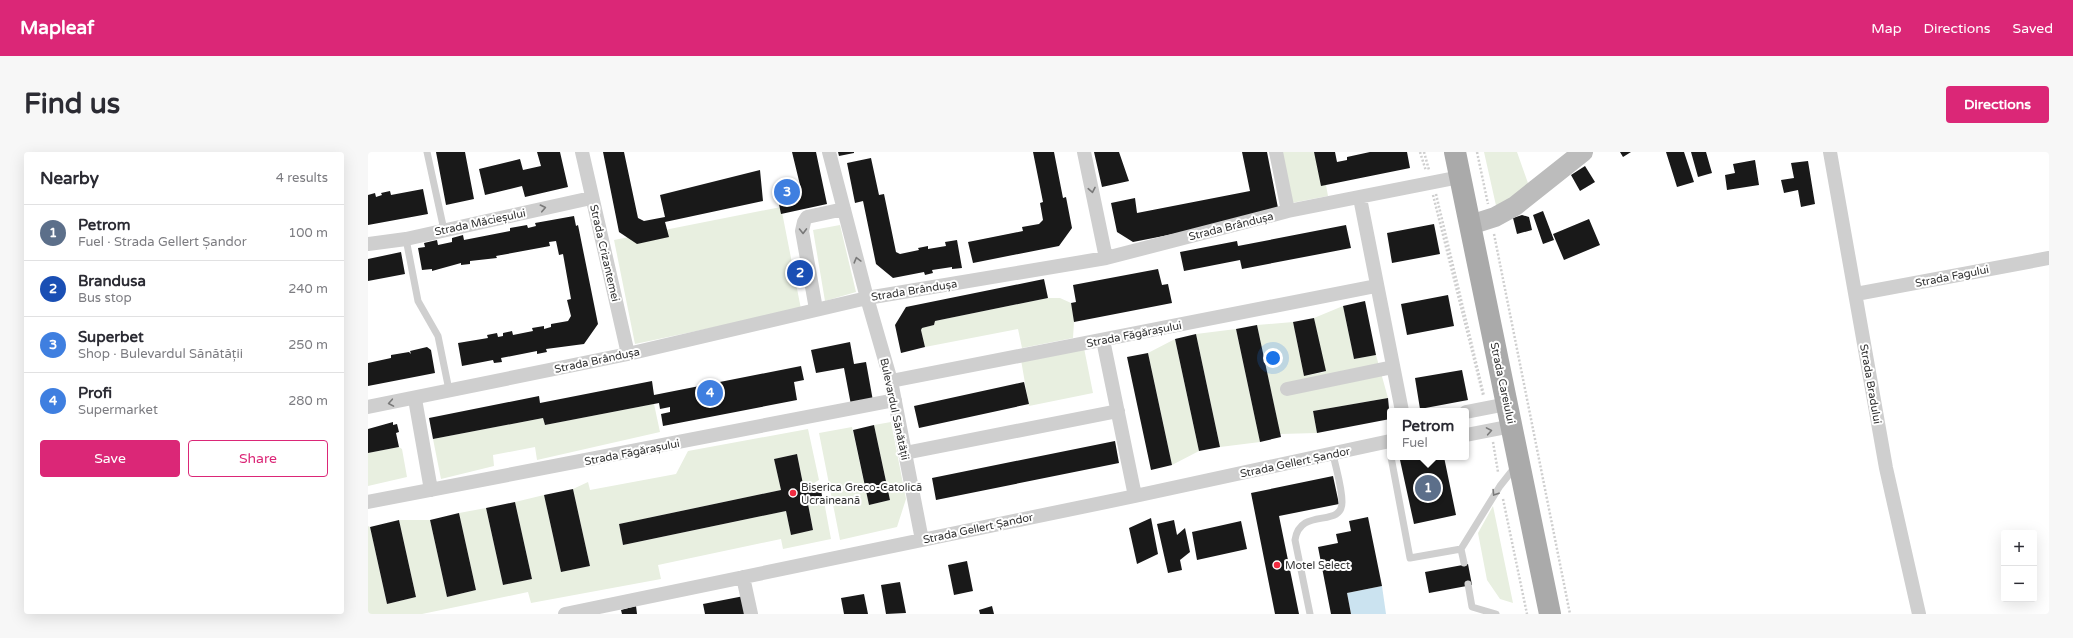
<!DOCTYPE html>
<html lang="en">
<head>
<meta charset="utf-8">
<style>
  body { margin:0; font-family:"Varela Round",sans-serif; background:#f7f7f7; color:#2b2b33 }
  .controls { position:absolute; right:12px; bottom:12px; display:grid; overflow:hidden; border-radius:4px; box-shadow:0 4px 16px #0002 }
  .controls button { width:36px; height:36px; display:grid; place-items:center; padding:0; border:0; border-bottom:1px solid #e1e1e2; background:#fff; color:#2b2b33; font:20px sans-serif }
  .you { position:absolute; left:905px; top:206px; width:14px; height:14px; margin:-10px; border:3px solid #fff; border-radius:50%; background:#1a73e8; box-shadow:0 0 0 6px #1a73e833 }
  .badge { display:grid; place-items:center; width:26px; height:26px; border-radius:50%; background:#db2777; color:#fff; font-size:13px; font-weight:700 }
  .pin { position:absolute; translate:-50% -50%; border:2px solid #fff; box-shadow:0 1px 4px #0006 }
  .popup { position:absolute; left:1019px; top:256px; width:82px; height:52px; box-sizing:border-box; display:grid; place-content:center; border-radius:4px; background:#fff; filter:drop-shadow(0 1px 3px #0005); font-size:13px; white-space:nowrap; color:#7c7c81 }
  .popup b { font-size:15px; color:#2b2b33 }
  .popup::after { content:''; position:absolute; left:50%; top:100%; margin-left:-8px; border:8px solid transparent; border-top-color:#fff }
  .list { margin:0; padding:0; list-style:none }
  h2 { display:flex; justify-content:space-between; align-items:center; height:52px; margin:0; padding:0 16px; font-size:17px }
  h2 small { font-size:13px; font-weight:400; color:#7c7c81 }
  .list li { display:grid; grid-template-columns:26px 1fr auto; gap:12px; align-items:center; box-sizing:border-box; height:56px; padding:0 16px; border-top:1px solid #e1e1e2 }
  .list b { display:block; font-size:15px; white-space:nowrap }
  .list p { margin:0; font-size:13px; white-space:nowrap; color:#7c7c81 }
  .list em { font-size:13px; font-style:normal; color:#7c7c81 }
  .actions { display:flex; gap:8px; padding:12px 16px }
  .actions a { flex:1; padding:9px 0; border:1px solid #db2777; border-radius:4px; text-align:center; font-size:14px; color:#db2777 }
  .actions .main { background:#db2777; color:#fff }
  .map { position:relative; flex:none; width:1681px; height:462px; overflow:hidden; border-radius:4px }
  header { display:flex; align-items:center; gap:24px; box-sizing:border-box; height:56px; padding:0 20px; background:#db2777; color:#fff }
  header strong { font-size:19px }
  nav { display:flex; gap:22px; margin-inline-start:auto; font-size:14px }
  .intro { display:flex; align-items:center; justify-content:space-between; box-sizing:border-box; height:96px; padding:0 24px }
  h1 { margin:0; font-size:28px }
  .button { padding:10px 18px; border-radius:4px; background:#db2777; color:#fff; font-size:14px; font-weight:700 }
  main { display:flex; gap:24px; padding:0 24px }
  aside { flex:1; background:#fff; border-radius:4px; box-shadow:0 4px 16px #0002 }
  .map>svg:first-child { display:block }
  .green { fill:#e8efe0 }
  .water { fill:#cbe3f0 }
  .building { fill:#191919 }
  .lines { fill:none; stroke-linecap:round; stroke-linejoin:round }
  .path { stroke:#cfcfcf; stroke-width:2.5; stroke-dasharray:2 2; stroke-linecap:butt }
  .lane { stroke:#cfcfcf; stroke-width:7 }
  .street { stroke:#cfcfcf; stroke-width:14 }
  .secondary { stroke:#bcbcbc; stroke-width:20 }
  .primary { stroke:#aaa; stroke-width:22 }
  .oneway { stroke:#797979 }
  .poi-dot { fill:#f12c41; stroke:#fff; stroke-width:1.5 }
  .labels { text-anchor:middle; stroke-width:4; stroke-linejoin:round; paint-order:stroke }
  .street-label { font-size:11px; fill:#323232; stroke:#fff }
  .poi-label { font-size:11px; fill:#323232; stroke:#fff; text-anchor:start }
</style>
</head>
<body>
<header>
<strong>Mapleaf</strong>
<nav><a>Map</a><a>Directions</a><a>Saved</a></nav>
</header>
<div class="intro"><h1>Find us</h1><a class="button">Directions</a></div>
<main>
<aside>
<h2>Nearby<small>4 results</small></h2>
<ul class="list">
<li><span class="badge" style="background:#5c6f8a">1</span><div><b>Petrom</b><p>Fuel · Strada Gellert Șandor</p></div><em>100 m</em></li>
<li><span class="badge" style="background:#1a4fb4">2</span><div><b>Brandusa</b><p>Bus stop</p></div><em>240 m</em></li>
<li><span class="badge" style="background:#3f7fe0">3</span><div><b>Superbet</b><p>Shop · Bulevardul Sănătății</p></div><em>250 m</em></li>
<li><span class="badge" style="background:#3f7fe0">4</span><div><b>Profi</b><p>Supermarket</p></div><em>280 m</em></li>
</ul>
<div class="actions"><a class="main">Save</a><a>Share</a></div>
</aside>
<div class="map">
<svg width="1681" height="462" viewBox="0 0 1681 462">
  <rect width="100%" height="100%" fill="#fff"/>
  <path class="green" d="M908,0H946L958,33L960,44L918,52Z
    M1116,0H1149L1161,34L1129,58Z
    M413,55L433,157L267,192L246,88Z
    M472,73L488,140L457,149L445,78Z
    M680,146H692L703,151L706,170L705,186L654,196L650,177L557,195L553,178L554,176L566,173L567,169Z
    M975,154L986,207L1008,203L1020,246L945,259L949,281L912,282L889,173L925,170L936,224L957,220L946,166Z
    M868,177L892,290L852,295L828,182Z
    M807,187L831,299L804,313L780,201Z
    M716,196L725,241L661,254L653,208Z
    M286,252L292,280L169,308L167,295L125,303L126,314L73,327L65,287L175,266L177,273Z
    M523,270L538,347L529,375L472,388L451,281L484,275L501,353L522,348L506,273Z
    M440,277L451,328L436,337L429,302L406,307L413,338L251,372L255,393L418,359L423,382L445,378L440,352L455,349V344L463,387L415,397L413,387L290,413L293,427L163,451L160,440L54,462H0V374L2,375L19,452L48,445L31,368H62L79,445L108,438L91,361L118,356L135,433L164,427L147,350L176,343L193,420L222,414L205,337L220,330L222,338L308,322L320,299Z
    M31,295L34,297L39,325L0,334V301Z
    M1125,354L1145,451L1132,447L1119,428L1110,381Z"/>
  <path class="water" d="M1014,434L1018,462H983L979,441Z"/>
  <path class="building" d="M68,0H97L106,47L78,53Z
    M169,0H192L200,35L157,45L154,34L117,43L111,17L152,7L155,18L173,14Z
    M235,0H256L270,66L276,69L297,65L292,43L392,18L395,49L297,70L301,85L269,92L251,80Z
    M424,0H448L459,52L413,62L408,38L432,33Z
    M470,0H486V1L471,4Z
    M665,0H686L695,46L698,45L704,76L691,94L605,111L600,90L655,79L654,75L671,72L675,68L672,51L675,50Z
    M726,0H751L761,29L734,35Z
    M874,0H899L911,61L765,90L749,80L743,51L767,46L769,61L882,39Z
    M946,0H967L969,10L979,8V5L1002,0H1039L1042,16L953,34Z
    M1252,0H1263L1255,5Z
    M1298,0H1316L1326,30L1309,35Z
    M1323,0H1338L1344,21L1330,25Z
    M503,6L511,43L516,42L528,100L532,102L551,98L550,96L560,94V97L578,94L577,90L589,88L594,116L584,117V115L564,118L565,121L557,123L556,120L525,126L508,112L495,49L487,51L479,11Z
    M1387,8L1391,33L1359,38L1357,23L1367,21L1365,12Z
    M1440,9L1447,52L1433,55L1430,38L1416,41L1413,28L1426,26L1423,11Z
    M1217,14L1227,30L1212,39L1203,23Z
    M55,37L60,62L0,73V43L7,41L8,45L14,43L13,41L22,39L23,43Z
    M1175,59L1186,88L1175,92L1165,63Z
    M1154,63L1161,65L1164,78L1149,82L1145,66Z
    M206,64L208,74L210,73L230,172L216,192L178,197L179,200L169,202V199L133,206L134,210L126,211L125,208L94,214L90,191L120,186L119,183L129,181L130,185L135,184V181L144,179L145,183L165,179L164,176L176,174V177L183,175V172L200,169L203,164L199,148L203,147L195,102L191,103L188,89L181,90L182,94L128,104L129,106L102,109V112L93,113V111L64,119V117L54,118L50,96L57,95L56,91L69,88L70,93L84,90V86L95,83L96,88L142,79V76L159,73L160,76L168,74L167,71Z
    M1221,67L1232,93L1196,108L1185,82Z
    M1066,72L1072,102L1024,111L1019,81Z
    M978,73L983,96L874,117L872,108L816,119L812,100L869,89L870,94Z
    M33,100L37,122L0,129V107Z
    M790,117L794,133L800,132L804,151L706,170L703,151L708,150L705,133Z
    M676,127L680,146L567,169L566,173L554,176L553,178L557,195L533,201L527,173L538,155Z
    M1080,143L1086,174L1039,183L1033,152Z
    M997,149L1008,203L986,207L975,154Z
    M946,166L958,219L936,224L925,170Z
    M889,173L913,285L892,290L868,177Z
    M828,182L852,295L831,299L807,187Z
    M482,190L486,212L498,210L505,249L483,253L476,216L448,221L443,198Z
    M59,195L63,198L67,221L0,234V211L23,206V203L41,200L43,202L42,199Z
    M780,201L804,313L783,318L759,205Z
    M433,214L436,228L426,230L429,248L295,274L293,262L302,260V255L292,257L291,251L177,273L175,266L65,287L61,266L171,244L172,251L284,229L286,243Z
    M1094,218L1100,248L1052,257L1047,226Z
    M656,230L661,252L551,276L546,254Z
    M1020,246L1022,267L949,281L945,259Z
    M25,270V273L29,272L31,280L28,281L31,295L0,301V277Z
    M506,273L522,348L501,353L485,278Z
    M747,289L751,311L568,348L564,326Z
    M429,302L436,337L452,333L455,349L440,352L445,378L423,383L418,359L255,393L251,372L413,338L406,307Z
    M1046,305H1076L1088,363L1046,372L1032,308Z
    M965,324L971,352L911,364L931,462H907L883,341Z
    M205,337L222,414L193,420L176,343Z
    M147,350L164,427L135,433L118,356Z
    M91,361L108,438L79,445L62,368Z
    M1000,365L1014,434L979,441L983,462H963L950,395L970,391L968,382L983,379L981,369Z
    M783,366L790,402L769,412L761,376Z
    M31,368L48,445L19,452L2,375Z
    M806,368L809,383L817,376L822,400L812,408L814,418L800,421L789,372Z
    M873,369L879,397L829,408L824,380Z
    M599,409L605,439L586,443L580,413Z
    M1100,412L1104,433L1061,441L1057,420Z
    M532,430L538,461L518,462L513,433Z
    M496,442L500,462H476L473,446Z
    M376,444L380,462H337L335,452Z
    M268,454L269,462H254L253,458Z
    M624,454L626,462H612L611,458Z"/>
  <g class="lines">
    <path class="path" d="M1052,0L1058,19
      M1056,0L1061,18
      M1109,0L1120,52
      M1068,42L1116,244
      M1065,43L1115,243
      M1126,82L1202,462
      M1125,290L1130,320
      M1135,347L1159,462"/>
    <path class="lane" d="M59,0L76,78
      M38,87L50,149L70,184L81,238
      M1023,305L1042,406L1093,397
      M1096,411L1093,397L1132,334L1147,315
      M1100,432L1104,455L1128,462
      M942,462L927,388C932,354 974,377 974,350C974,335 968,317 965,302"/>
    <path class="street" d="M214,0L260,202
      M461,0L499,146L523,229L554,388
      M716,0L738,106
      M908,0L920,59
      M1462,0L1518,316L1551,462
      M992,46L1034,259
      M0,92L38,87L223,46
      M1488,142L1681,106
      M448,157L434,79L436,70L439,65L476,57
      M735,188L767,344
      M523,229L1008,134
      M919,237L1025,215
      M47,247L63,338
      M0,255L260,202L499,146L738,106L920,59L1092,25
      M1098,260L1139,252
      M1098,283L1144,274
      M537,301L750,259
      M0,350L527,248
      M375,425L383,462
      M197,462L767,344L1022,289"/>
    <path class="secondary" d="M1102,73L1127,65L1147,54L1215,0"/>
    <path class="primary" d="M1087,0L1182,462"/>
  </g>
  <defs><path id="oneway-chevron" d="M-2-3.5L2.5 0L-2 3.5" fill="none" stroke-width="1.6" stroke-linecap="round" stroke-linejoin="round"/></defs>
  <g class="oneway">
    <use href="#oneway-chevron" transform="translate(724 38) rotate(79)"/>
    <use href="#oneway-chevron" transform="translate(175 56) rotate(-12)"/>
    <use href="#oneway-chevron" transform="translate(435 79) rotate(89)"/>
    <use href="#oneway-chevron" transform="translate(489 108) rotate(-105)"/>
    <use href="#oneway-chevron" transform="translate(23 251) rotate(170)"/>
    <use href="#oneway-chevron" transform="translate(1121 279) rotate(-10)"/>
    <use href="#oneway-chevron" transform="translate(1127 341) rotate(122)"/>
  </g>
  <g class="poi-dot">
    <circle cx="425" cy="341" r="4"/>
    <circle cx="909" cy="413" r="4"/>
  </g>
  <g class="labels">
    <g class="street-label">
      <text transform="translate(112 70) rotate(-12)" y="4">Strada Măcieșului</text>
      <text transform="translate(863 74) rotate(-14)" y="4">Strada Brândușa</text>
      <text transform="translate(237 101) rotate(77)" y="4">Strada Crizantemei</text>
      <text transform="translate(1584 124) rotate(-11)" y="4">Strada Fagului</text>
      <text transform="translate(546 138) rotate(-9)" y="4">Strada Brândușa</text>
      <text transform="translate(766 182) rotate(-11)" y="4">Strada Făgărașului</text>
      <text transform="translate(229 208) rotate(-12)" y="4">Strada Brândușa</text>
      <text transform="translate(1135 231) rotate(78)" y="4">Strada Careiului</text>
      <text transform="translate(1503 232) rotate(80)" y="4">Strada Bradului</text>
      <text transform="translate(527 257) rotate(78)" y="4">Bulevardul Sănătății</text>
      <text transform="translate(264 300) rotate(-11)" y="4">Strada Făgărașului</text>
      <text transform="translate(927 310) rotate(-12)" y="4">Strada Gellert Șandor</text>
      <text transform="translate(610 376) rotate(-12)" y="4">Strada Gellert Șandor</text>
    </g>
    <g class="poi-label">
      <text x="433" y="339">Biserica Greco-Catolică<tspan x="433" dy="13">Ucraineană</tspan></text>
      <text x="917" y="417">Motel Select</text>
    </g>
  </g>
</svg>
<div class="controls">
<button>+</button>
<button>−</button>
</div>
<div class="you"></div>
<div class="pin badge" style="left:1060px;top:336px;background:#5c6f8a">1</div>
<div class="popup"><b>Petrom</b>Fuel</div>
<div class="pin badge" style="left:432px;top:121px;background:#1a4fb4">2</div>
<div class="pin badge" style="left:419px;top:40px;background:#3f7fe0">3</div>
<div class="pin badge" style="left:342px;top:241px;background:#3f7fe0">4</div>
</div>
</main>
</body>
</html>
